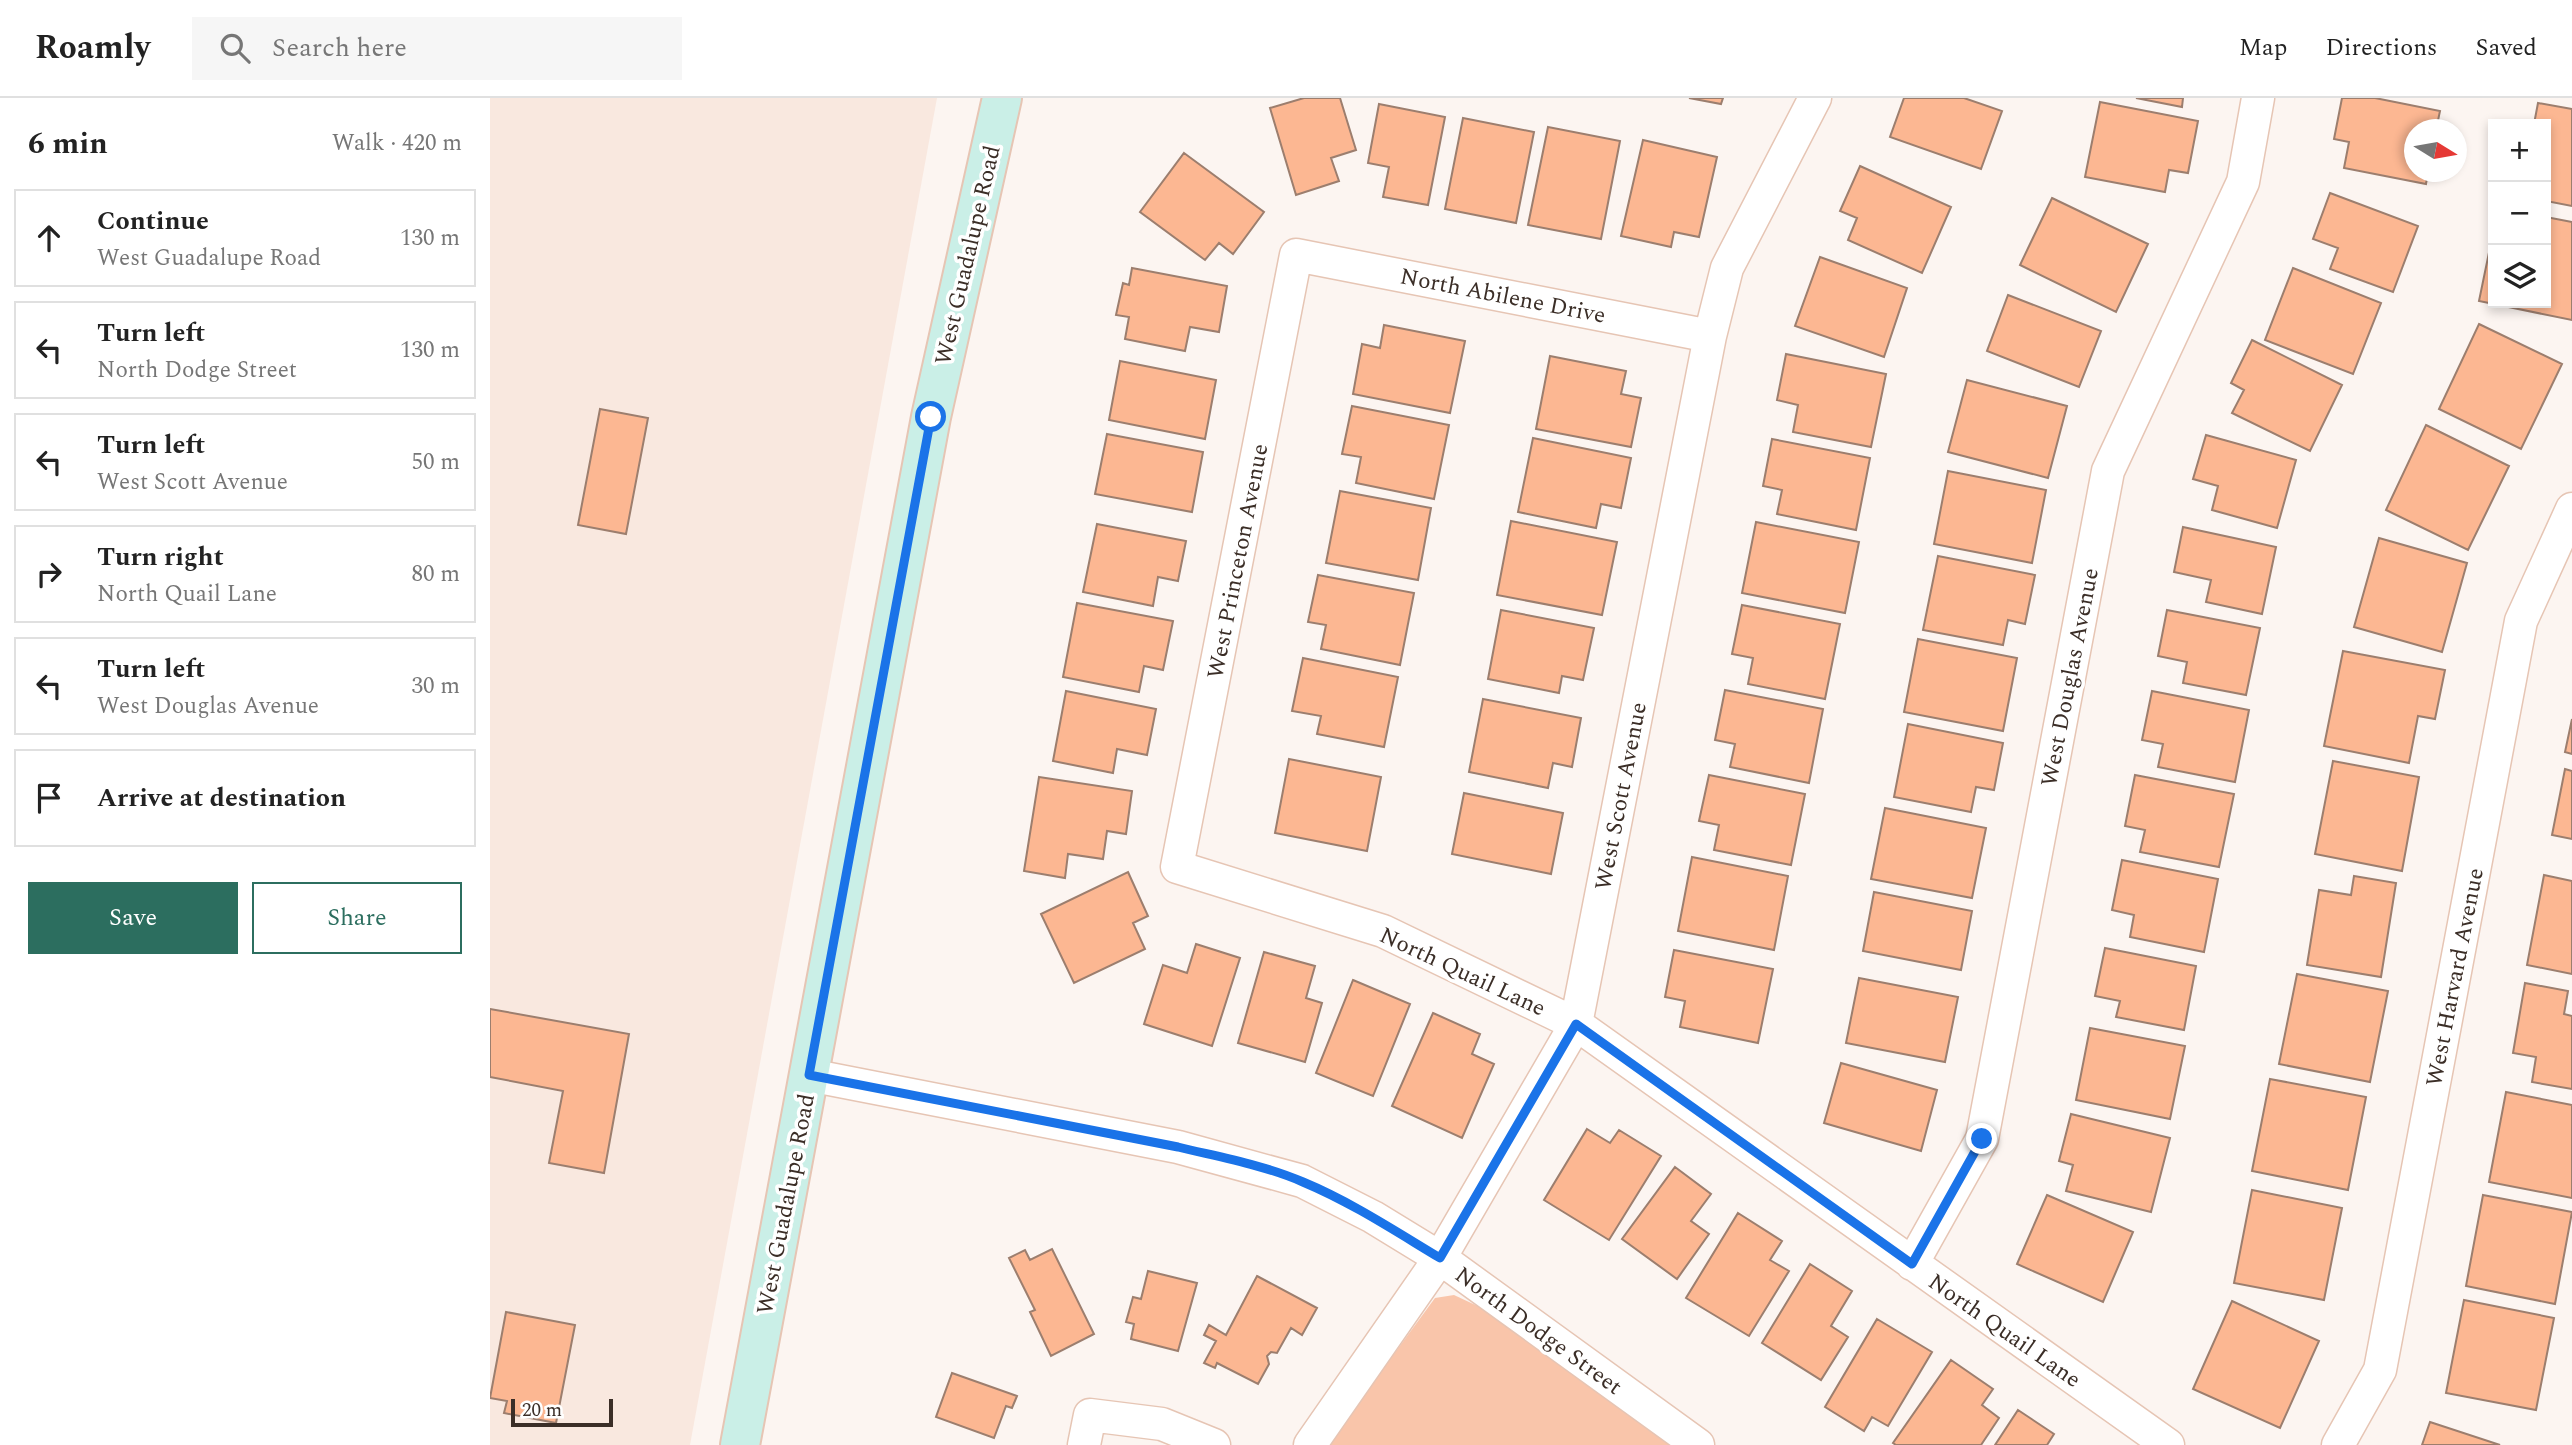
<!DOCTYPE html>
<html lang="en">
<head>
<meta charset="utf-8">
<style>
  body { margin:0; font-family:Spectral,serif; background:#f6f6f6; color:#222 }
  .controls { position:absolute; right:21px; top:21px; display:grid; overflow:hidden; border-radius:0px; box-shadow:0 4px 10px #0003 }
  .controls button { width:63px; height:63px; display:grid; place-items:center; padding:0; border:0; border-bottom:2px solid #e0e0e0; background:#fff; color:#222; font:35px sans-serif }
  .compass { position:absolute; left:1914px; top:21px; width:63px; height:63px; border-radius:50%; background:#fff; box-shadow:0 4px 10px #0003; rotate:101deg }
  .scale { position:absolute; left:21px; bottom:18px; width:102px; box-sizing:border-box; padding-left:7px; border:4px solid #3b2e27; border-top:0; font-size:19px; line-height:24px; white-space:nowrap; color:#3b2e27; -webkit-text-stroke:5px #fff; paint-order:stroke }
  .stop { position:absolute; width:21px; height:21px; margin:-16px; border:5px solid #1a73e8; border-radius:50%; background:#fff }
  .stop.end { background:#1a73e8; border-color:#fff; box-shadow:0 2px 7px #0008 }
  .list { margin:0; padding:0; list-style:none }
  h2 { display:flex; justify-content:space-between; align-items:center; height:91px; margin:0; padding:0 28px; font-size:30px }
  h2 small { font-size:23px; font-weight:400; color:#767676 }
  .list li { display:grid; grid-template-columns:46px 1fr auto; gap:21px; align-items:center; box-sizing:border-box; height:98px; margin:0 14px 14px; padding:0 14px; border:2px solid #e0e0e0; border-radius:0px }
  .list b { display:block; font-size:26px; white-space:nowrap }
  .list p { margin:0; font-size:23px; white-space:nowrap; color:#767676 }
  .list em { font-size:23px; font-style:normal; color:#767676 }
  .actions { display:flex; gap:14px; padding:21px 28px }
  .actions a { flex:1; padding:16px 0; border:2px solid #2c6e5f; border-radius:0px; text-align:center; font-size:24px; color:#2c6e5f }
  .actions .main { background:#2c6e5f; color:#fff }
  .icon { flex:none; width:38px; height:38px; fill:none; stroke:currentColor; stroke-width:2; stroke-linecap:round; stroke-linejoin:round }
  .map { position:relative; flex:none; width:2082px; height:1347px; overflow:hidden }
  header { display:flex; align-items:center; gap:42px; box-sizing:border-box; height:98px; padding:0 35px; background:#fff; border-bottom:2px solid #e0e0e0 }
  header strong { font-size:33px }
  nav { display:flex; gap:38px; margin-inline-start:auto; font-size:24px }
  .search { width:490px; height:63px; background:#f6f6f6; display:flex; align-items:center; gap:18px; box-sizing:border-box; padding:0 24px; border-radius:0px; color:#767676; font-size:26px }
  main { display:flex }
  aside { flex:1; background:#fff }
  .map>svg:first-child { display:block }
  .built { fill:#f9e8df }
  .green { fill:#f9c5aa }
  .building { fill:#fcb792; stroke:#9c7e6e; stroke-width:2 }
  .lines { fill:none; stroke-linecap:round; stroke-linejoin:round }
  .street-casing { stroke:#e6c5b4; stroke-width:35 }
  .secondary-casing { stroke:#e6c5b4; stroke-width:42 }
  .street { stroke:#fff; stroke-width:32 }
  .secondary { stroke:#caefe7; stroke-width:38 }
  .route { stroke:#1a73e8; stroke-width:9 }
  .labels { text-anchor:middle; stroke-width:7; stroke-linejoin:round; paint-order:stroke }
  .street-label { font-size:23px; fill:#3b2e27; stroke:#fff }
</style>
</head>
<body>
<header>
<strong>Roamly</strong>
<div class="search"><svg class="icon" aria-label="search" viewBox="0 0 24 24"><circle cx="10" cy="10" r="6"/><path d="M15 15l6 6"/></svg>Search here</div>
<nav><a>Map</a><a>Directions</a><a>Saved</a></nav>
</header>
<main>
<aside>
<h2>6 min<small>Walk · 420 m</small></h2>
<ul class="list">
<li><svg class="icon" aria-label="ahead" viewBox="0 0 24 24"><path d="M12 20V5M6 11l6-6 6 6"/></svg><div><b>Continue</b><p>West Guadalupe Road</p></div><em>130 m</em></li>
<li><svg class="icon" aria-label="left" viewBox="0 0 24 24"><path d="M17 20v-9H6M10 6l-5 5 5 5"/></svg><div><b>Turn left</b><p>North Dodge Street</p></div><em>130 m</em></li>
<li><svg class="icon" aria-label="left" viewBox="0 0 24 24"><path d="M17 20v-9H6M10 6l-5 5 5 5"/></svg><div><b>Turn left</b><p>West Scott Avenue</p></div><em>50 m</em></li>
<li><svg class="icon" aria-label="right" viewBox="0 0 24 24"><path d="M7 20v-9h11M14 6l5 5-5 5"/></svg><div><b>Turn right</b><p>North Quail Lane</p></div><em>80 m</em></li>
<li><svg class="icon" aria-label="left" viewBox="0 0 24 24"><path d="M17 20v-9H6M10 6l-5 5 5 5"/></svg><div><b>Turn left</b><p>West Douglas Avenue</p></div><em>30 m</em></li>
<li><svg class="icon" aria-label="arrive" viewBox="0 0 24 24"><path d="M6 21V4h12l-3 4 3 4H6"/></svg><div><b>Arrive at destination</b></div></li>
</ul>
<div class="actions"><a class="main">Save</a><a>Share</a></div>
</aside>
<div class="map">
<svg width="2082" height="1347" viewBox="0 0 2082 1347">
  <rect width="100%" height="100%" fill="#fcf5f1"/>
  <path class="built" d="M0,0H447L200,1347H0Z"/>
  <path class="green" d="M964,1197L994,1211L1183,1347H837L945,1200Z"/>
  <path class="building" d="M814,0H850L866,52L841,60L849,83L806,97L780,10Z
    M1199,0H1233L1231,6Z
    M1414,0H1474L1512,13L1491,71L1400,39Z
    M1646,0H1693L1692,9Z
    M1852,0H1885L1950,13L1946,32H1924V74H1938L1936,86L1854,70L1859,44L1844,41Z
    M1610,4L1708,23L1698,75L1679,72L1675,94L1595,79Z
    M2048,5L2082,11V108L2056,103V26H2044Z
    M889,6L955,19L938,107L893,99L899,69L878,65Z
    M973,20L1044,34L1026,125L955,111Z
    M1058,29L1130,43L1111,141L1038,127Z
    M1153,42L1227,59L1209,139L1184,134L1181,149L1131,138Z
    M694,55L774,114L743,156L729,145L715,162L650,114Z
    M1370,68L1461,109L1432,175L1358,142L1367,120L1350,113Z
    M1840,95L1928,128L1903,194L1840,171L1848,150L1823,141Z
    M1562,100L1658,146L1626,214L1530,167Z
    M2056,119L2082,124V222L1989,203L2003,135V205H2056Z
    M1330,159L1417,190L1394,259L1305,228Z
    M642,170L737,188L729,234L700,229L695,253L635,241L639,219L626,217L633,185L639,187Z
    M1803,170L1891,205L1863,276L1775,242Z
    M1518,197L1611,233L1589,289L1497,253Z
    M1989,226L2072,266L2031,351L1949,311Z
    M894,227L975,243L960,315L863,296L872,246L890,250Z
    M1762,242L1852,287L1820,353L1742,315L1754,292L1741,285Z
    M1296,256L1396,276L1381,349L1303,334L1308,307L1287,302Z
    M1060,258L1136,273L1131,296L1151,300L1141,349L1046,331Z
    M630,263L726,282L715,341L619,322Z
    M1477,282L1577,308L1558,380L1458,354Z
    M862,308L959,327L944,401L866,385L871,359L852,356Z
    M110,311L158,320L136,436L88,427Z
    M1936,327L2019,368L1978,452L1896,412Z
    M617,336L713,354L702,414L605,396Z
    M1716,337L1806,362L1787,430L1722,412L1728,388L1703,381Z
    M1043,340L1141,360L1131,410L1111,406L1106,430L1028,414Z
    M1282,341L1380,360L1366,432L1287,416L1292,392L1273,388Z
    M1458,373L1556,392L1542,465L1444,446Z
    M850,393L941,410L928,482L836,465Z
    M1021,423L1127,444L1112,517L1007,497Z
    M1266,424L1369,444L1355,515L1252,495Z
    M607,426L696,443L688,483L668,479L663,508L593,494Z
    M1693,429L1786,449L1772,516L1716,504L1721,482L1684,474Z
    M1889,440L1977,465L1952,554L1864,529Z
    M1448,458L1545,477L1535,526L1518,522L1513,547L1433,532Z
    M828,477L924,495L910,567L831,551L836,527L818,524Z
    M587,505L683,523L673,572L654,568L649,594L573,579Z
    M1252,507L1350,526L1335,601L1258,586L1263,560L1242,556Z
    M1011,512L1104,530L1093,582L1072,578L1069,595L998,581Z
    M1677,512L1770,530L1756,597L1693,585L1697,564L1668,558Z
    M1428,541L1527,560L1513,633L1414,614Z
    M1853,553L1955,572L1945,621L1928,618L1919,665L1834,648Z
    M813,560L908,579L894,649L827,636L831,618L802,613Z
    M1235,592L1333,611L1319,685L1240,669L1245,646L1225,642Z
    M576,593L666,611L657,657L627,651L623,675L563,663Z
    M1662,593L1759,612L1745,684L1668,669L1673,646L1652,642Z
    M993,601L1091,620L1082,669L1063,665L1058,690L979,674Z
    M2082,621V656L2075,654Z
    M1418,626L1513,645L1504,692L1486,689L1481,714L1404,699Z
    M799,661L891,679L877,753L785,735Z
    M1843,663L1929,679L1912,773L1825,756Z
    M2075,671L2082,673V741L2062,737Z
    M1219,677L1315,696L1301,767L1224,752L1229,727L1209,723Z
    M1645,677L1744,696L1729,769L1650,754L1655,732L1635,728Z
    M549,679L642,693L636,736L617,733L613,761L578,756L575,780L534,773Z
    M974,695L1073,715L1061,776L962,756Z
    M1395,710L1496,730L1482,800L1381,781Z
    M1202,759L1298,778L1284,852L1188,833Z
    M1632,762L1728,781L1714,854L1640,839L1644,817L1622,812Z
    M638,774L658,818L643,825L655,851L584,885L551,816Z
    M2054,777L2082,783V876L2037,867Z
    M1864,778L1906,785L1891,879L1817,867L1829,792L1861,797Z
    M1384,794L1482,813L1471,872L1373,853Z
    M706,846L750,860L722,948L654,926L673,867L697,875Z
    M1615,850L1706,868L1694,932L1626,919L1630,903L1605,898Z
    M1184,852L1283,871L1268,945L1190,929L1195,903L1175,899Z
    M774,854L825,868L816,900L832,905L815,964L748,945Z
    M1807,876L1898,893L1880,984L1789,966Z
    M1369,880L1468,899L1455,964L1356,945Z
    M863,882L920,906L883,998L826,975Z
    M2035,885L2078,893L2074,916L2082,918V991L2042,984L2046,959L2023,955Z
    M0,911L139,936L114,1075L59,1065L73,993L0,979Z
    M943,915L990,936L982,956L1004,966L972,1040L902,1008Z
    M1600,930L1695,948L1680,1021L1586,1002Z
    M1351,965L1447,992L1431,1053L1334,1025Z
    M1780,981L1876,999L1858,1092L1762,1073Z
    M2016,994L2082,1007V1100L1999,1084Z
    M1581,1016L1680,1040L1661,1114L1576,1093L1583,1067L1569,1063Z
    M1097,1031L1120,1045L1129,1032L1171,1058L1119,1142L1054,1102Z
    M1185,1069L1221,1096L1201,1123L1219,1136L1187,1181L1132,1141Z
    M1762,1092L1852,1110L1834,1202L1744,1185Z
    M1557,1097L1643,1134L1613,1204L1527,1166Z
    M1993,1097L2082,1114L2065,1206L1976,1188Z
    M1248,1115L1292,1143L1280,1162L1299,1173L1259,1238L1196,1200Z
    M562,1151L604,1236L561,1258L540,1214L545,1212L519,1160L535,1152L540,1162Z
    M1320,1166L1362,1193L1341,1228L1358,1239L1331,1282L1272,1245Z
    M658,1173L707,1185L688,1253L641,1241L644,1226L636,1224L643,1199L651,1201Z
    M767,1178L827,1210L812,1237L801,1230L787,1255L781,1254L777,1258L779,1266L768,1286L727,1265L725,1270L714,1265L726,1243L714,1237L719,1227L736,1237Z
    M1974,1202L2064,1220L2046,1312L1956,1295Z
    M1742,1203L1829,1243L1790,1330L1703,1291Z
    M16,1214L85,1227L66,1325L14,1315L17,1303L0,1300Z
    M1387,1221L1442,1254L1398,1328L1382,1319L1374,1333L1335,1309Z
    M1461,1262L1503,1291L1492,1307L1509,1320L1491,1347H1406L1403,1345Z
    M462,1275L527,1298L522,1310L516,1308L504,1340L446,1319Z
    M1528,1312L1564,1336L1557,1347H1505Z
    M1940,1324L2010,1347H1932Z"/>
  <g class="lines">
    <defs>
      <path id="street" d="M1220,238L806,157L687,769L893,833L1086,926L1678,1347
        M319,977L688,1049L812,1083L883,1119L950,1160L1208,1347
        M1422,1166L1492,1041L1618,373L1753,84L1768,0
        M594,1347L600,1317L672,1326L724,1347
        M820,1347L950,1160L1086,926L1220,238L1237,170L1325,0
        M1848,1347L1890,1272L2031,523L2082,411"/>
      <path id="secondary" d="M250,1347L441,319L512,0"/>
    </defs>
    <use href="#street" class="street-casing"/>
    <use href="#secondary" class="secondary-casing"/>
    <use href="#street" class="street"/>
    <use href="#secondary" class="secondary"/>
  </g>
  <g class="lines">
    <path class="route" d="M441,319L319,977L688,1049C729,1059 774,1067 813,1084C861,1104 905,1133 950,1160L1086,926L1422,1166L1492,1041"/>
  </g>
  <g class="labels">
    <g class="street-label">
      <text transform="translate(477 157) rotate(-77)" y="8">West Guadalupe Road</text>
      <text transform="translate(1013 197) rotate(11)" y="8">North Abilene Drive</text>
      <text transform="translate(747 463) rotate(-79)" y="8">West Princeton Avenue</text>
      <text transform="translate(1579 579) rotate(-79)" y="8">West Douglas Avenue</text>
      <text transform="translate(1130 698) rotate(-79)" y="8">West Scott Avenue</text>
      <text transform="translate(973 873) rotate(25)" y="8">North Quail Lane</text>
      <text transform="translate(1964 879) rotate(-79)" y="8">West Harvard Avenue</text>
      <text transform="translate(295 1106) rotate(-79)" y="8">West Guadalupe Road</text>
      <text transform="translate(1049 1232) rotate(36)" y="8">North Dodge Street</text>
      <text transform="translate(1515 1232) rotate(35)" y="8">North Quail Lane</text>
    </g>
  </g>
</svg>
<div class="controls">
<button>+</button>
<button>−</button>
<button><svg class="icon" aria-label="layers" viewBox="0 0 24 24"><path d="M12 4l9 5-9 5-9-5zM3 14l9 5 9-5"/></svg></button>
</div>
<svg class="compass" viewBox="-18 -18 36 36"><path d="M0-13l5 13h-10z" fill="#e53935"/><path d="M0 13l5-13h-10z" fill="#767676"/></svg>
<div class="scale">20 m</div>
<div class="stop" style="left:441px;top:319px"></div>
<div class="stop end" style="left:1492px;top:1041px"></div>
</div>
</main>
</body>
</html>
